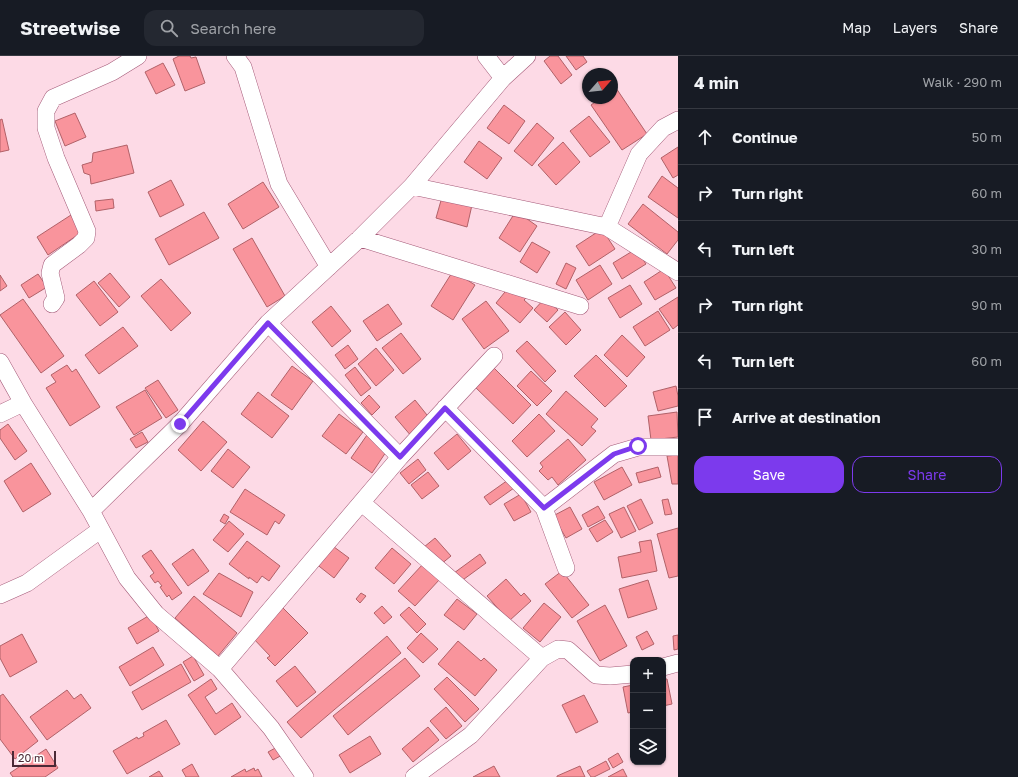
<!DOCTYPE html>
<html lang="en">
<head>
<meta charset="utf-8">
<style>
  body { margin:0; font-family:"Golos Text",sans-serif; background:#242831; color:#f1f3f6 }
  .controls { position:absolute; right:12px; bottom:12px; display:grid; overflow:hidden; border-radius:8px; box-shadow:0 1px 3px #0004 }
  .controls button { width:36px; height:36px; display:grid; place-items:center; padding:0; border:0; border-bottom:1px solid #363941; background:#171b24; color:#f1f3f6; font:20px sans-serif }
  .compass { position:absolute; left:582px; top:12px; width:36px; height:36px; border-radius:50%; background:#171b24; box-shadow:0 1px 3px #0004; rotate:62deg }
  .scale { position:absolute; left:12px; bottom:10px; width:44px; box-sizing:border-box; padding-left:4px; border:2px solid #4a2936; border-top:0; font-size:11px; line-height:14px; white-space:nowrap; color:#4a2936; -webkit-text-stroke:3px #fff; paint-order:stroke }
  .stop { position:absolute; width:12px; height:12px; margin:-9px; border:3px solid #7c3aed; border-radius:50%; background:#fff }
  .stop.end { background:#7c3aed; border-color:#fff; box-shadow:0 1px 4px #0008 }
  .list { margin:0; padding:0; list-style:none }
  h2 { display:flex; justify-content:space-between; align-items:center; height:52px; margin:0; padding:0 16px; font-size:17px }
  h2 small { font-size:13px; font-weight:400; color:#9ea1a6 }
  .list li { display:grid; grid-template-columns:26px 1fr auto; gap:12px; align-items:center; box-sizing:border-box; height:56px; padding:0 16px; border-top:1px solid #363941 }
  .list b { display:block; font-size:15px; white-space:nowrap }
  .list em { font-size:13px; font-style:normal; color:#9ea1a6 }
  .actions { display:flex; gap:8px; padding:12px 16px }
  .actions a { flex:1; padding:9px 0; border:1px solid #7c3aed; border-radius:12px; text-align:center; font-size:14px; color:#7c3aed }
  .actions .main { background:#7c3aed; color:#fff }
  .icon { flex:none; width:22px; height:22px; fill:none; stroke:currentColor; stroke-width:2; stroke-linecap:round; stroke-linejoin:round }
  .map { position:relative; flex:none; width:678px; height:721px; overflow:hidden }
  header { display:flex; align-items:center; gap:24px; box-sizing:border-box; height:56px; padding:0 20px; background:#171b24; border-bottom:1px solid #363941 }
  header strong { font-size:19px }
  nav { display:flex; gap:22px; margin-inline-start:auto; font-size:14px }
  .search { width:280px; height:36px; background:#242831; display:flex; align-items:center; gap:10px; box-sizing:border-box; padding:0 14px; border-radius:12px; color:#9ea1a6; font-size:15px }
  main { display:flex }
  aside { flex:1; background:#171b24 }
  .map>svg:first-child { display:block }
  .building { fill:#f9949c; stroke:#b16168 }
  .lines { fill:none; stroke-linecap:round; stroke-linejoin:round }
  .minor-casing { stroke:#a45a78; stroke-width:18 }
  .minor { stroke:#fff; stroke-width:17 }
  .route { stroke:#7c3aed; stroke-width:5 }
</style>
</head>
<body>
<header>
<strong>Streetwise</strong>
<div class="search"><svg class="icon" aria-label="search" viewBox="0 0 24 24"><circle cx="10" cy="10" r="6"/><path d="M15 15l6 6"/></svg>Search here</div>
<nav><a>Map</a><a>Layers</a><a>Share</a></nav>
</header>
<main>
<div class="map">
<svg width="678" height="721" viewBox="0 0 678 721">
  <rect width="100%" height="100%" fill="#fddae6"/>
  <path class="building" d="M179,0H190L191,2L196,1L205,27L185,35L173,3Z
    M550,0H558L572,19L561,28L544,5Z
    M566,0H583L587,6L576,14Z
    M163,7L175,29L156,38L145,16Z
    M616,32L647,78L622,94L591,49L601,42H612V34Z
    M504,49L525,65L509,88L487,72Z
    M75,57L86,81L65,90L55,65Z
    M589,60L610,86L590,101L570,75Z
    M2,63L9,94L0,96V64Z
    M537,67L554,82L532,110L514,95Z
    M479,85L502,102L487,123L464,106Z
    M563,86L580,106L556,129L538,109Z
    M127,89L134,117L91,128L90,119L84,117L82,109L92,106L93,97Z
    M678,91V119L673,122L661,102Z
    M662,120L678,132V162L648,141Z
    M171,124L184,149L160,161L148,136Z
    M263,126L279,151L243,173L228,148Z
    M442,141L472,149L467,171L436,162Z
    M113,143L114,152L96,155L95,145Z
    M643,148L678,176V184L667,198L628,168Z
    M516,155L537,170L520,196L499,182Z
    M204,156L219,182L169,209L155,183Z
    M71,159L82,176L48,199L37,181Z
    M602,173L615,193L589,210L576,190Z
    M252,182L285,240L267,251L233,193Z
    M532,186L550,196L537,217L520,206Z
    M636,193L646,208L622,223L613,207Z
    M566,207L576,212L566,233L556,228Z
    M600,209L612,228L588,244L576,224Z
    M664,213L676,232L655,244L644,226Z
    M453,215L475,229L453,264L431,250Z
    M110,217L130,241L119,251L98,227Z
    M38,218L47,231L29,242L21,229Z
    M0,219L7,230L0,235Z
    M161,223L191,257L171,275L141,240Z
    M94,225L118,256L100,270L76,239Z
    M630,229L642,248L620,262L608,242Z
    M509,231L527,241L524,244L533,252L520,267L496,247Z
    M678,241V269L673,273L659,253Z
    M545,242L558,254L547,266L534,254Z
    M23,243L64,300L41,317L0,259Z
    M486,245L509,275L484,293L462,263Z
    M388,248L402,268L377,285L363,265Z
    M331,250L351,275L332,291L312,266Z
    M658,255L670,274L645,290L633,271Z
    M565,256L581,274L566,289L549,271Z
    M123,271L138,290L99,318L85,299Z
    M401,277L421,303L403,318L382,292Z
    M622,279L645,301L627,321L604,299Z
    M527,285L556,315L545,326L516,295Z
    M348,289L358,303L345,313L335,299Z
    M376,292L394,314L376,330L358,308Z
    M596,299L627,330L605,351L574,320Z
    M67,309L72,316L76,313L100,351L70,370L46,332L56,326L51,319Z
    M292,310L313,325L292,354L271,339Z
    M492,310L531,349L513,368L473,329Z
    M355,311L371,332L361,340L345,319Z
    M531,315L552,335L537,350L517,330Z
    M158,324L178,354L166,362L145,332Z
    M676,330L678,340V350L658,355L653,336Z
    M145,334L162,362L134,379L116,351Z
    M566,335L598,363L591,371L596,375L582,390L546,358Z
    M258,336L289,360L272,382L241,358Z
    M369,339L380,351L372,359L361,347Z
    M415,344L431,364L412,381L395,361Z
    M677,356L678,381L651,384L648,360Z
    M339,358L363,376L346,398L322,380Z
    M539,358L555,375L527,401L512,385Z
    M203,365L227,386L201,415L178,394Z
    M8,368L27,395L15,404L0,382V374Z
    M142,376L148,386L136,392L130,383Z
    M457,378L471,395L448,414L434,397Z
    M367,379L388,393L372,417L351,402Z
    M568,383L586,404L558,429L552,421L548,424L539,415L543,411L540,407Z
    M228,393L250,411L233,432L211,415Z
    M678,399V428H672L667,400Z
    M418,403L426,414L409,428L400,417Z
    M31,407L51,438L23,456L4,425Z
    M622,411L632,429L604,444L594,426Z
    M658,411L661,421L639,427L636,417Z
    M428,416L439,430L422,443L411,429Z
    M508,424L514,432L490,449L484,441Z
    M245,433L285,459L279,468L275,465L267,479L230,456Z
    M521,438L531,456L514,465L504,448Z
    M641,443L653,467L639,474L627,450Z
    M668,443L672,458L665,459L662,444Z
    M598,450L605,462L588,471L582,459Z
    M570,451L582,473L566,482L553,460Z
    M624,451L636,475L621,482L609,458Z
    M224,458L229,461L225,468L220,465Z
    M605,464L613,476L597,486L589,473Z
    M229,465L244,478L228,496L213,484Z
    M678,472V520L669,522L657,478Z
    M435,482L451,500L440,509L424,491Z
    M651,484L657,515L622,522L618,501L641,496L639,486Z
    M247,485L280,510L269,525L262,520L257,527L249,521V523L229,508Z
    M330,488L349,502L334,522L315,507Z
    M392,492L411,508L394,528L375,512Z
    M193,493L209,515L188,530L172,508Z
    M151,494L182,537L172,544L169,539L167,541L160,531L162,530L158,525L155,527L150,520L154,517L142,500Z
    M480,498L486,507L460,526L454,517Z
    M423,508L440,523L415,550L398,535Z
    M562,515L589,549L572,562L545,528Z
    M219,517L253,536L241,561L203,538Z
    M506,523L521,540L524,537L531,545L509,565L487,540Z
    M648,524L657,553L628,562L619,533Z
    M361,537L366,540L360,547L356,543Z
    M194,540L237,577L218,600L175,562Z
    M457,543L477,558L464,574L444,559Z
    M544,547L561,561L540,586L523,572Z
    M605,549L627,590L600,605L577,565Z
    M382,550L392,561L384,568L374,557Z
    M282,551L308,577L275,610L267,602L270,600L252,581Z
    M409,551L426,568L417,577L400,559Z
    M150,559L159,575L137,588L128,572Z
    M647,575L654,588L642,594L636,581Z
    M421,577L438,593L423,607L407,592Z
    M22,578L37,606L10,621L0,602V590Z
    M678,579V593L674,594L673,580Z
    M387,580L401,597L301,682L287,666Z
    M458,585L481,605L484,602L497,614L475,640L438,608Z
    M153,591L164,609L130,630L119,611Z
    M193,600L204,619L194,625L183,606Z
    M405,602L420,620L348,679L333,660Z
    M181,608L191,626L142,654L132,636Z
    M295,610L316,636L297,651L276,625Z
    M447,621L479,653L465,666L434,633Z
    M211,623L217,633L205,641L216,658L232,647L241,661L215,679L188,639Z
    M663,623H667L672,648L663,650Z
    M633,629V656L628,657L623,631Z
    M67,634L74,643L81,638L91,652L47,684L30,661Z
    M3,638L38,685L15,703L0,683V640Z
    M584,639L598,666L576,677L562,649Z
    M446,651L462,670L446,683L430,665Z
    M166,664L180,688L127,718L113,695L137,681L138,683L144,680L143,677Z
    M428,671L439,684L413,706L402,693Z
    M370,680L381,698L350,717L339,699Z
    M279,690L284,698L273,704L268,696Z
    M46,693L58,712L45,721H13L10,717Z
    M618,697L623,706L613,712L608,703Z
    M606,705L610,713L594,721H591L587,715Z
    M192,708L199,721H186L182,714Z
    M494,710L500,721H473Z
    M580,710L585,721H557V720Z
    M254,712L255,715L258,713L262,721H231L245,713L246,716Z
    M623,713L627,721H608Z
    M159,715L163,721H149Z"/>
  <g class="lines">
    <defs>
      <path id="minor" d="M235,0L243,11L279,128L329,211
        M486,0L503,22
        M678,64L663,72L639,98L607,171L678,216
        M412,130L607,171
        M360,182L580,250
        M52,248L56,242L50,217L52,209L79,189L86,182L87,175L56,102L46,72V55L53,42L112,16L138,0
        M268,267L400,401
        M0,306L23,347L91,455L127,522L156,558L220,613L271,672L305,721
        M445,352L544,452L566,512
        M0,358L23,347
        M362,447L542,602
        M544,452L614,398L638,391H678
        M91,455L180,368L268,267L360,182L412,130L503,22L527,0
        M0,539L27,527L100,474
        M663,611L678,607
        M220,613L400,401L494,300
        M414,721L471,679L542,602L558,593L568,594L596,619L610,620L633,618"/>
    </defs>
    <use href="#minor" class="minor-casing"/>
    <use href="#minor" class="minor"/>
  </g>
  <g class="lines">
    <path class="route" d="M180,368L268,267L400,401L445,352L544,452L614,398L638,390"/>
  </g>
</svg>
<div class="controls">
<button>+</button>
<button>−</button>
<button><svg class="icon" aria-label="layers" viewBox="0 0 24 24"><path d="M12 4l9 5-9 5-9-5zM3 14l9 5 9-5"/></svg></button>
</div>
<svg class="compass" viewBox="-18 -18 36 36"><path d="M0-13l5 13h-10z" fill="#e53935"/><path d="M0 13l5-13h-10z" fill="#9ea1a6"/></svg>
<div class="scale">20 m</div>
<div class="stop" style="left:638px;top:390px"></div>
<div class="stop end" style="left:180px;top:368px"></div>
</div>
<aside>
<h2>4 min<small>Walk · 290 m</small></h2>
<ul class="list">
<li><svg class="icon" aria-label="ahead" viewBox="0 0 24 24"><path d="M12 20V5M6 11l6-6 6 6"/></svg><div><b>Continue</b></div><em>50 m</em></li>
<li><svg class="icon" aria-label="right" viewBox="0 0 24 24"><path d="M7 20v-9h11M14 6l5 5-5 5"/></svg><div><b>Turn right</b></div><em>60 m</em></li>
<li><svg class="icon" aria-label="left" viewBox="0 0 24 24"><path d="M17 20v-9H6M10 6l-5 5 5 5"/></svg><div><b>Turn left</b></div><em>30 m</em></li>
<li><svg class="icon" aria-label="right" viewBox="0 0 24 24"><path d="M7 20v-9h11M14 6l5 5-5 5"/></svg><div><b>Turn right</b></div><em>90 m</em></li>
<li><svg class="icon" aria-label="left" viewBox="0 0 24 24"><path d="M17 20v-9H6M10 6l-5 5 5 5"/></svg><div><b>Turn left</b></div><em>60 m</em></li>
<li><svg class="icon" aria-label="arrive" viewBox="0 0 24 24"><path d="M6 21V4h12l-3 4 3 4H6"/></svg><div><b>Arrive at destination</b></div></li>
</ul>
<div class="actions"><a class="main">Save</a><a>Share</a></div>
</aside>
</main>
</body>
</html>
